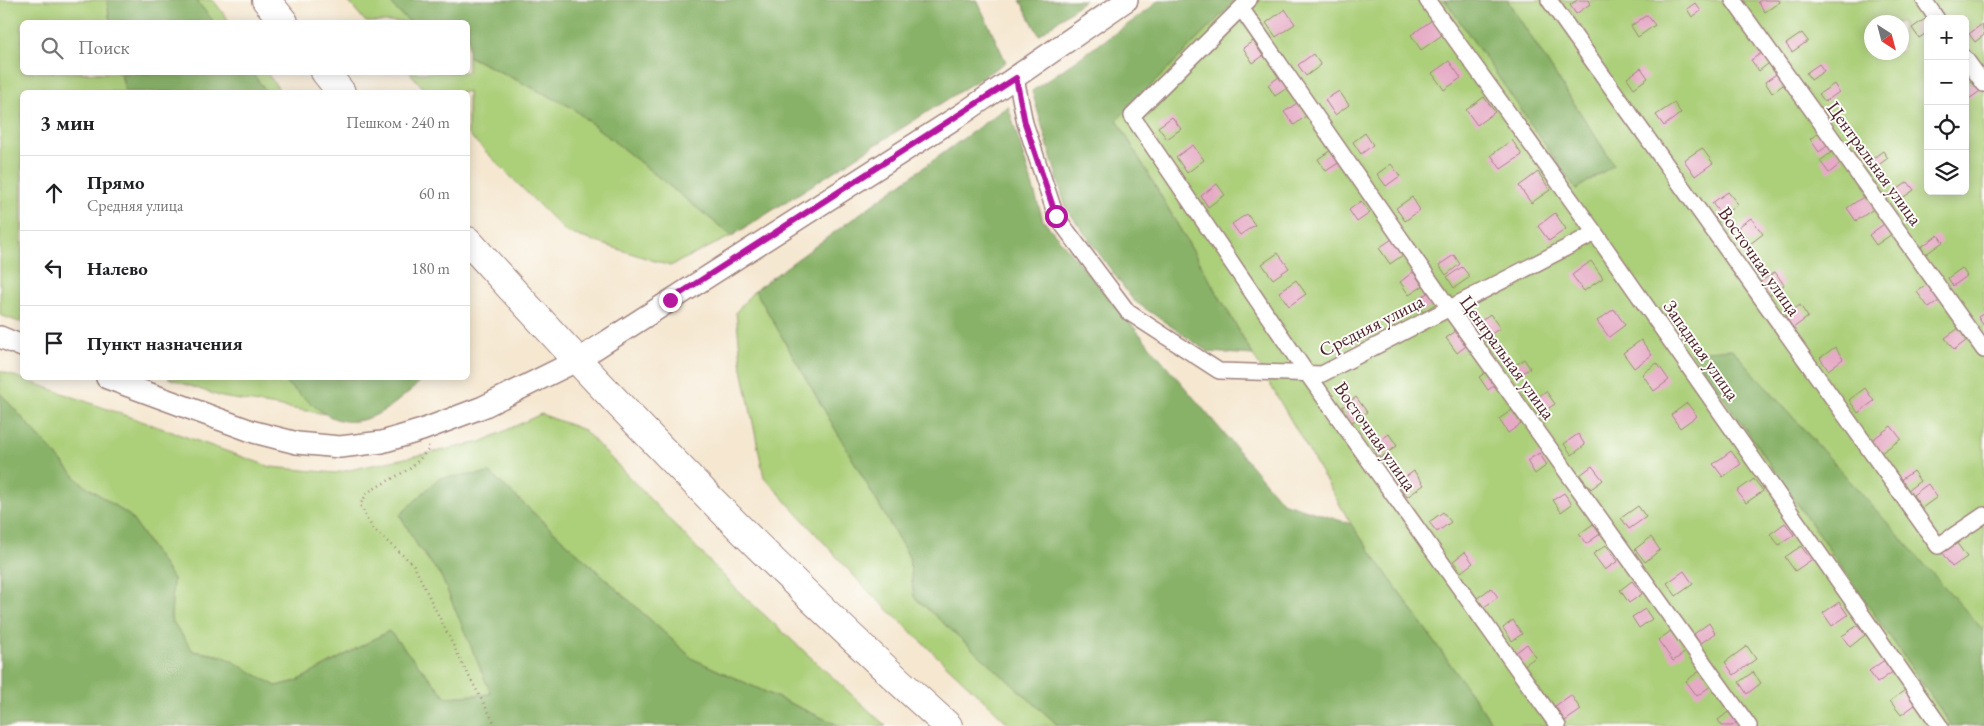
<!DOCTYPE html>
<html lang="ru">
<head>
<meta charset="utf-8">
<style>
  body { margin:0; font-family:"EB Garamond",serif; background:#f6f6f6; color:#202124 }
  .controls { position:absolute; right:15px; top:15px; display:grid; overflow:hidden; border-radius:8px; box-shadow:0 2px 12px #0003 }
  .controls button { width:45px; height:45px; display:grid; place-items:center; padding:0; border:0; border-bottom:1px solid #e0e0e0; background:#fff; color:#202124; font:25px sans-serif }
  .compass { position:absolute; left:1864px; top:15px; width:45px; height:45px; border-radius:50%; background:#fff; box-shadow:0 2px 12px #0003; rotate:144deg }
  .stop { position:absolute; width:15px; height:15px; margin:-11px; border:4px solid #b5179e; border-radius:50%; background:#fff }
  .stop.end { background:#b5179e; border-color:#fff; box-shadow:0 1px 5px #0008 }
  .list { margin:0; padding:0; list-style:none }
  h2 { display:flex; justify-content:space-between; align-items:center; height:65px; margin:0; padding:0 20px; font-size:21px }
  h2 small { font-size:16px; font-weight:400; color:#757577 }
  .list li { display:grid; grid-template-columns:32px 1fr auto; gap:15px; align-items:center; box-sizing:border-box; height:75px; padding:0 20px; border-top:1px solid #e0e0e0 }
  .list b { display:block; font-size:19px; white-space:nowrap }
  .list p { margin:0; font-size:16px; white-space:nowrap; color:#757577 }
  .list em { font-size:16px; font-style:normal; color:#757577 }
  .icon { flex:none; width:28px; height:28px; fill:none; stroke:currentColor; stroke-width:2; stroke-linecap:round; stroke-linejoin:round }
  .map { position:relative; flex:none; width:1984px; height:726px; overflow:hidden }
  .search { position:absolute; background:#fff; box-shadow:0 2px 12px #0003; left:20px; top:20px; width:450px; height:55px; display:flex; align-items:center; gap:12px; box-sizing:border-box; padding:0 18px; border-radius:8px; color:#757577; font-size:19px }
  .panel { position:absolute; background:#fff; box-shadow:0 2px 12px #0003; left:20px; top:90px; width:450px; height:290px; border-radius:8px }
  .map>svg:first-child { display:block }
  .green { fill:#accf79; stroke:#7b7752; fill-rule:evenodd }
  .forest { fill:#89b269; stroke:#6a684a }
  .building { fill:#e6aac6 }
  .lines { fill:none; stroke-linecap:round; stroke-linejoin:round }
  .street-casing { stroke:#a0837e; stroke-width:18 }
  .secondary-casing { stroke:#a0837e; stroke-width:24 }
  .highway-casing { stroke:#a0837e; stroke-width:30 }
  .path { stroke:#a0837e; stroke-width:2.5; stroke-dasharray:1 4; stroke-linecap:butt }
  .street { stroke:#fff; stroke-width:15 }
  .secondary { stroke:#fff; stroke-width:21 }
  .highway { stroke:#fff; stroke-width:28 }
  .route { stroke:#b5179e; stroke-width:6 }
  .labels { text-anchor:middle; stroke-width:4; stroke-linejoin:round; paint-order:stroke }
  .street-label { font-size:19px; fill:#4a1f2b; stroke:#fdfcf7 }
</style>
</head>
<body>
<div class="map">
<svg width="1984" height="726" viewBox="0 0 1984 726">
  <rect width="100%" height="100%" fill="#fdfcf7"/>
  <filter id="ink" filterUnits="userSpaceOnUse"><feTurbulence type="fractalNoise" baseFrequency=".02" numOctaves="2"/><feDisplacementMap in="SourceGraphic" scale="10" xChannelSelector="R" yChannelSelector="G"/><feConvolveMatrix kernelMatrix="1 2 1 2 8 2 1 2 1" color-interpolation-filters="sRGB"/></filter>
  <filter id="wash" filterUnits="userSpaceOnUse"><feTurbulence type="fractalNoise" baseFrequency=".0096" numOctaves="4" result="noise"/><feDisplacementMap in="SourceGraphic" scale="20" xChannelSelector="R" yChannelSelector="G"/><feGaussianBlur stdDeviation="1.12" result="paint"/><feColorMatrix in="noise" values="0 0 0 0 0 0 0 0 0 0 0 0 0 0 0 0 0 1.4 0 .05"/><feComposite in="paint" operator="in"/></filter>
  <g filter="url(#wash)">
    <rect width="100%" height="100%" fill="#f5e7d0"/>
    <path class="green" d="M0,0H107L110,22H22V72L121,73L125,92H22V323L0,315Z
      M196,0H213L230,22H214Z
      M347,0H389L399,13L411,22H366Z
      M1236,0H1445L1576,189L1614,165L1507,0H1984V631L1692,352L1952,726H1494L1351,524L1117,120ZM1928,19H1965V191H1928ZM1872,22H1902V52H1872Z
      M468,56L571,107L732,236L670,266L566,232L468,134V92H427L410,73L468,72Z
      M252,73H267L281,92H267Z
      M755,290L909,557L914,597L1059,726H1011L866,589L764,477L742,369L736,312Z
      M0,371L271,467L335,473L481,442L541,414L584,430L737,590L886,726H840L693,659L490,473L417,545L441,576L492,694L446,697L389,631L297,681L276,686L223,656L193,651L171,619L173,579L130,516L80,482L0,393Z
      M168,378H283L287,384L325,414L222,397Z"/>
    <path class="forest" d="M107,0H196L214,22H110Z
      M389,0H977L1006,62L732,236L571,107L468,56V22H411L399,13Z
      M1020,0H1085L1039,35Z
      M1158,0H1236L1117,120L1253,355L1208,352L1133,300L1066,208L1032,91L1147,11Z
      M1445,0H1507L1614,165L1576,189Z
      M121,73H252L267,92H125Z
      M1008,106L1043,220L1282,502L1351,524L1494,726H1059L914,597L909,557L755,290Z
      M1732,349L1984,631V726H1952L1692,352Z
      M283,378H421L422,380C396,404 360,437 324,413C311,405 299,393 287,384Z
      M0,393L80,482L130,516L173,579L171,619L193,651L223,656L276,686L297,681L389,631L446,697L491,694L441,576L417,545L400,515L439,478L490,473L693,659L840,726H0Z"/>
    <g id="blocks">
      <path class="building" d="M1577,0H1588L1590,4L1576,14L1570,5Z
        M1761,0H1779L1780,2L1765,12L1758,2Z
        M1695,3L1701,11L1692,17L1687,9Z
        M1285,9L1295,24L1276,37L1266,23Z
        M1647,15L1655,25L1638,37L1631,26Z
        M1928,17V32L1919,38L1912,28Z
        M1432,20L1442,35L1421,50L1411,35Z
        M1982,24L1984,35L1975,42L1969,34Z
        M1802,33L1808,41L1792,52L1786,44Z
        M1253,41L1263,56L1253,63L1243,48Z
        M1766,50L1773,60L1759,71L1751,60Z
        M1313,54L1321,65L1306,76L1298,65Z
        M1449,61L1461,78L1444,90L1432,73Z
        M1819,64L1824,71L1811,80L1806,73Z
        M1641,68L1648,78L1634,88L1627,78Z
        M1779,72L1786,83L1772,93L1765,82Z
        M1279,77L1287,88L1275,96L1268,85Z
        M1976,79L1983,89L1969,99L1965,93V86Z
        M1834,84L1839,92L1825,102L1819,94Z
        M1339,91L1349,105L1335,115L1325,100Z
        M1484,97L1495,112L1477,125L1466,110Z
        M1297,103L1306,116L1294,125L1284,112Z
        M1674,103L1681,113L1664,126L1656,115Z
        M1172,117L1181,129L1167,139L1158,127Z
        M1825,128L1834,141L1819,152L1810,139Z
        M1365,133L1373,145L1361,154L1353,142Z
        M1512,140L1522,155L1501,169L1491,155Z
        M1193,145L1204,160L1187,173L1176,157Z
        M1702,148L1713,163L1695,176L1684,160Z
        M1836,149L1844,161L1829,173L1820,161Z
        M1331,150L1340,162L1326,171L1318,159Z
        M1883,151L1888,158L1877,166L1872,159Z
        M1391,164L1400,176L1386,186L1377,174Z
        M1538,172L1550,190L1531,203L1519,186Z
        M1908,182L1914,190L1898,201L1892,193Z
        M1217,184L1225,195L1208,207L1201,196Z
        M1728,192L1738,204L1722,216L1712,203Z
        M1866,195L1875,208L1856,221L1847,208Z
        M1412,197L1420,210L1405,221L1396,208Z
        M1361,201L1370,213L1357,222L1349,210Z
        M1555,213L1566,229L1549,241L1538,226Z
        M1247,214L1255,225L1240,235L1232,224Z
        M1751,218L1763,234L1750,244L1738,227Z
        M1884,224L1892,234L1876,245L1869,235Z
        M1938,235L1943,242L1926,254L1921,247Z
        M1392,239L1403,255L1390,264L1379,248Z
        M1278,253L1289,268L1273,279L1262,264Z
        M1454,255L1460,264L1446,275L1439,265Z
        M1591,261L1603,278L1584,291L1572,275Z
        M1462,267L1470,277L1454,288L1447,277Z
        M1962,268L1967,276L1953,286L1948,278Z
        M1413,272L1423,286L1409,295L1400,282Z
        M1775,272L1784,285L1769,296L1759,283Z
        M1296,280L1306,294L1289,306L1279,292Z
        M1933,280L1945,297L1929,308L1917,292Z
        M1429,292L1437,303L1423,312L1415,301Z
        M1800,305L1808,317L1793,328L1785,316Z
        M1614,309L1625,325L1609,337L1597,321Z
        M1984,313V326L1978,317Z
        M1490,314L1500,328L1486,338L1476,325Z
        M1959,328L1967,340L1954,350L1945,338Z
        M1456,331L1466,346L1457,353L1446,338Z
        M1641,340L1652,355L1634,368L1623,353Z
        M1835,347L1843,359L1828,370L1820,358Z
        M1524,359L1530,368L1518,376L1512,368Z
        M1657,363L1669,380L1654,391L1642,374Z
        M1486,372L1495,385L1488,390L1479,377Z
        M1865,388L1874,401L1858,413L1849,400Z
        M1546,391L1555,404L1543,412L1534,400Z
        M1356,397L1367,412L1351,423L1341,408Z
        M1687,403L1697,416L1680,428L1671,415Z
        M1512,410L1521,424L1508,433L1499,419Z
        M1891,426L1901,439L1881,453L1872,440Z
        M1389,434L1397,446L1380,458L1372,446Z
        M1578,434L1585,445L1572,455L1564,444Z
        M1731,451L1741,464L1723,477L1713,464Z
        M1539,453L1547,465L1535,474L1527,461Z
        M1592,466L1603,480L1591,489L1580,475Z
        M1414,471L1424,485L1407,497L1397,483Z
        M1913,471L1920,481L1907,491L1899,481Z
        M1754,479L1763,491L1746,503L1737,491Z
        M1928,484L1937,497L1922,508L1913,495Z
        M1564,493L1572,504L1561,512L1553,500Z
        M1638,506L1646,517L1629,529L1621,518Z
        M1443,512L1451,522L1437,532L1429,522Z
        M1785,523L1794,535L1779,545L1770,534Z
        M1593,524L1600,534L1586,544L1579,534Z
        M1651,537L1660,550L1645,562L1635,549Z
        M1956,542L1967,557L1952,567L1942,553Z
        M1606,545L1618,561L1605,570L1593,554Z
        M1801,546L1811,560L1795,571L1785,557Z
        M1465,552L1473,563L1461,572L1453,561Z
        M1684,571L1693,584L1676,596L1667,583Z
        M1632,581L1642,594L1629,603L1620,590Z
        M1491,588L1498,597L1483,608L1476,599Z
        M1839,602L1848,615L1832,626L1823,613Z
        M1645,609L1652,619L1639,628L1632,617Z
        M1513,620L1522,634L1512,641L1503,628Z
        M1709,623L1715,633L1700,644L1694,634Z
        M1858,625L1865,635L1850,647L1842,636Z
        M1671,631L1686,652L1673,661L1658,640Z
        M1527,644L1536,657L1523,666L1514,654Z
        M1747,646L1756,659L1734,675L1725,662Z
        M1886,659L1894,671L1877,683L1869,671Z
        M1701,670L1712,685L1697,696L1686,681Z
        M1753,672L1761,683L1747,694L1739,682Z
        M1905,690L1915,705L1901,715L1890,701Z
        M1571,695L1581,710L1565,721L1555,706Z
        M1731,710L1739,721L1732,726H1722L1718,720Z"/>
    </g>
  </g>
  <g filter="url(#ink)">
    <use href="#blocks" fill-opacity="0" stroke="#a0837e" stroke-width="1"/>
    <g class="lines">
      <defs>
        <path id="street" d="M1249,0L1132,116L1308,375L1558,726
          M1427,0L1595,233L1940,726
          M1549,0L1938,546L1984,515
          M1733,0L1984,350
          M1924,0L1937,19
          M1241,8L1449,308L1749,726
          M1965,58L1984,84
          M1016,78L1025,123L1056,216L1128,312L1219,371L1322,374L1595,233"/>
        <path id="secondary" d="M0,337L22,346
          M107,378L254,432L297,443L340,447L382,442L422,430L483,407L576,361L965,112L1127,0"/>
        <path id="highway" d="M266,0L284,22
          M325,72L341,92
          M468,241C620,410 779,574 948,726"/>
      </defs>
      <use href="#street" class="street-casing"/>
      <use href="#secondary" class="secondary-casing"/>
      <use href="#highway" class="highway-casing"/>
      <path class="path" d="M428,446L429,449L411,468L368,492L360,505L373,529L413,564L463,665L496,726"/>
      <use href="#street" class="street"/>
      <use href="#secondary" class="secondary"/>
      <use href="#highway" class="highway"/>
    </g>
  </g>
  <g class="lines" filter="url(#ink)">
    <path class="route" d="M670,300L1016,78L1025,123L1056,216"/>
  </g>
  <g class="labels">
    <g class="street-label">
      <text transform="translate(1875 163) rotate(54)" y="7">Центральная улица</text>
      <text transform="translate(1760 261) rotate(55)" y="7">Восточная улица</text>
      <text transform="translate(1371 325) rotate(-27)" y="7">Средняя улица</text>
      <text transform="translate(1702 350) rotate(55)" y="7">Западная улица</text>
      <text transform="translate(1508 357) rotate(54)" y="7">Центральная улица</text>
      <text transform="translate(1376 436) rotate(55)" y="7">Восточная улица</text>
    </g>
  </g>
</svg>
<div class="controls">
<button>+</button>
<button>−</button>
<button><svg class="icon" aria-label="locate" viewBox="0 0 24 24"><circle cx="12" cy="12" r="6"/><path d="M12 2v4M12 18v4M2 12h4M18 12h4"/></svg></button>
<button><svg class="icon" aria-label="layers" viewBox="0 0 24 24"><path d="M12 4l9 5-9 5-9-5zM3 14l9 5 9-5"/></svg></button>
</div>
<svg class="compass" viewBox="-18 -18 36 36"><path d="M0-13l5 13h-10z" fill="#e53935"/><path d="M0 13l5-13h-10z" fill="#757577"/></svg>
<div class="stop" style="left:1056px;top:216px"></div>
<div class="stop end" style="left:670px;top:300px"></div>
<div class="search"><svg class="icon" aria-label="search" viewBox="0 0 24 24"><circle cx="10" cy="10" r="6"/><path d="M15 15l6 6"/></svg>Поиск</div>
<section class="panel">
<h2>3 мин<small>Пешком · 240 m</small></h2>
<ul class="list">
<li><svg class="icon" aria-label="ahead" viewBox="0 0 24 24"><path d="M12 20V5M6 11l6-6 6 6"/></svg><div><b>Прямо</b><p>Средняя улица</p></div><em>60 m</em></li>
<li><svg class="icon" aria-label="left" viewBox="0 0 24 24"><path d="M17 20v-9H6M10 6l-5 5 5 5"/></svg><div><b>Налево</b></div><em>180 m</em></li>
<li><svg class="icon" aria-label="arrive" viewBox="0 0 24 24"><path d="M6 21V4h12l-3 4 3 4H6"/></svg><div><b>Пункт назначения</b></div></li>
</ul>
</section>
</div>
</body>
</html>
